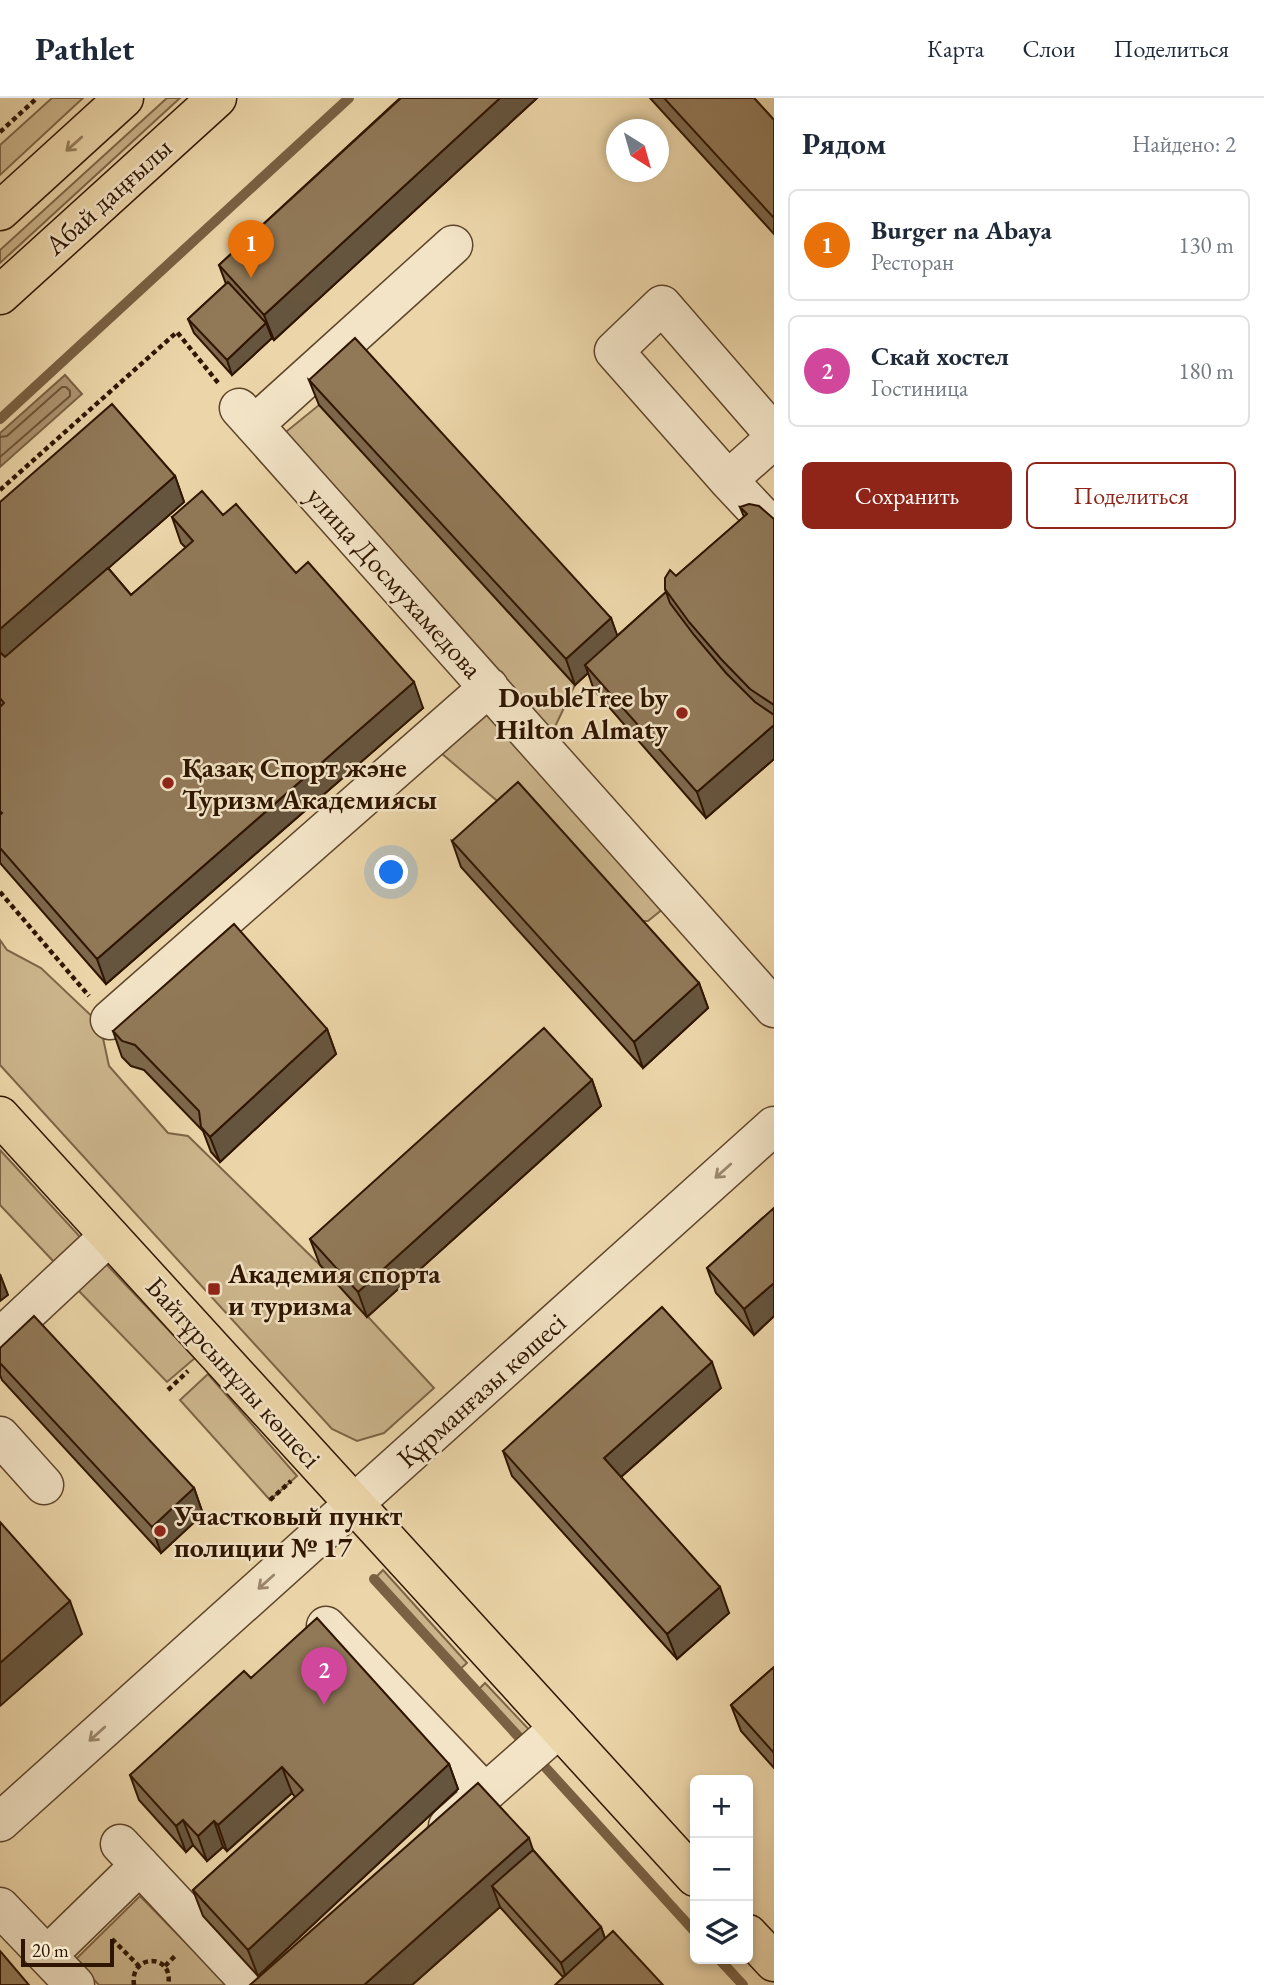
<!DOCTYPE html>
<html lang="ru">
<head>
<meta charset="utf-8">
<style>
  body { margin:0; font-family:"EB Garamond",serif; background:#f2f2f3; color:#1f2937 }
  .controls { position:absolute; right:21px; bottom:21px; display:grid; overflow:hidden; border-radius:10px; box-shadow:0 4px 10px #0003 }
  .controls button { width:63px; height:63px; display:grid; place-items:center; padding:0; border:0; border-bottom:2px solid #e0e1e3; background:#fff; color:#1f2937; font:35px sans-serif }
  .compass { position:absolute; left:606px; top:21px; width:63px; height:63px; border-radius:50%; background:#fff; box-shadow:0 4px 10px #0003; rotate:143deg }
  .scale { position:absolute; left:21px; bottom:18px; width:93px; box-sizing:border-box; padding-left:7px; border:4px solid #2f1500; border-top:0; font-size:19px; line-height:24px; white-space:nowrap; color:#2f1500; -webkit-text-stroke:5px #f3e4c7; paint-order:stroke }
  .you { position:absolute; left:392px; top:775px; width:24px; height:24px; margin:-18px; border:5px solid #fff; border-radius:50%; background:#1a73e8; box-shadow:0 0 0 10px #1a73e833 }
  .badge { display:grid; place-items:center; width:46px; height:46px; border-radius:50%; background:#8f2418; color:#fff; font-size:23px; font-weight:700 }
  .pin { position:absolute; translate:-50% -58px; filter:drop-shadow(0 2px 4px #0008) }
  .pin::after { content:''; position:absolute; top:37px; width:24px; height:21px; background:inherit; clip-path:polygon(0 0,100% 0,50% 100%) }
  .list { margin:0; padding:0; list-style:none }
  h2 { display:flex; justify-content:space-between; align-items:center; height:91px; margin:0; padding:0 28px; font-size:30px }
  h2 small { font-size:23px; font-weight:400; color:#747a83 }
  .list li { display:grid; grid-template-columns:46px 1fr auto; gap:21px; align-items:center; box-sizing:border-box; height:112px; margin:0 14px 14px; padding:0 14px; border:2px solid #e0e1e3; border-radius:10px }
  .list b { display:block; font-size:26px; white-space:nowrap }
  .list p { margin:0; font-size:23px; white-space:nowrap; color:#747a83 }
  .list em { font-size:23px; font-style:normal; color:#747a83 }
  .actions { display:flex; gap:14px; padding:21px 28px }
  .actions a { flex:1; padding:16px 0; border:2px solid #8f2418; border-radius:10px; text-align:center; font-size:24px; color:#8f2418 }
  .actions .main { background:#8f2418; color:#fff }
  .icon { flex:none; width:38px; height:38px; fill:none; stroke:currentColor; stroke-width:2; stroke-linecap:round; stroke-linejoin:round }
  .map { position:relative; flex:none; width:774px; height:1887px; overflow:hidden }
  header { display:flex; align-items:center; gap:42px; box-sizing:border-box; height:98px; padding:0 35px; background:#fff; border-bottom:2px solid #e0e1e3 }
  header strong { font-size:33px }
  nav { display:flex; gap:38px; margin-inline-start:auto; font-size:24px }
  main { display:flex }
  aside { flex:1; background:#fff }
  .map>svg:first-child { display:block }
  .green { fill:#ccb58c; stroke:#7e6546; stroke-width:2 }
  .water { fill:#ac9470; stroke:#7a6143; stroke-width:2 }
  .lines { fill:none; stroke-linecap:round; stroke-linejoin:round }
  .shore { stroke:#6e5438; stroke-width:2 }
  .stream { stroke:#7a6143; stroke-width:10 }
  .minor-casing { stroke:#5e452a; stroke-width:41 }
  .major-casing { stroke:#2f1500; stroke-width:41 }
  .path { stroke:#2f1500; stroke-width:4.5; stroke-dasharray:5 3.5; stroke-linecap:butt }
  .minor { stroke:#f3e4c7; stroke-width:38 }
  .major { stroke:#ecd6a9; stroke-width:38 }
  .wall { fill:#7d684c; stroke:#2f1500; stroke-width:2 }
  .shaded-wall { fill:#66553e; stroke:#2f1500; stroke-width:2 }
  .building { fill:#917958; stroke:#2f1500; stroke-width:2 }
  .oneway { stroke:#977f5d }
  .oneway2 { stroke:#9b876d }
  .poi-dot { fill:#8f2418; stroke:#f3e4c7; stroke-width:2.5 }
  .labels { text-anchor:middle; stroke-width:5; stroke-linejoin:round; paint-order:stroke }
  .street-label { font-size:28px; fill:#2f1500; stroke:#f3e4c7 }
  .poi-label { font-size:28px; font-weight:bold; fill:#2f1500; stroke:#f3e4c7; text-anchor:start }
</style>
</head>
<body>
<header>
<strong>Pathlet</strong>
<nav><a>Карта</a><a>Слои</a><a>Поделиться</a></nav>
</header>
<main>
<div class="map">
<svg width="774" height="1887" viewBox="0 0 774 1887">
  <rect width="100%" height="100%" fill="#ecd6a9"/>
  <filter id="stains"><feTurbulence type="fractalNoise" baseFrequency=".00286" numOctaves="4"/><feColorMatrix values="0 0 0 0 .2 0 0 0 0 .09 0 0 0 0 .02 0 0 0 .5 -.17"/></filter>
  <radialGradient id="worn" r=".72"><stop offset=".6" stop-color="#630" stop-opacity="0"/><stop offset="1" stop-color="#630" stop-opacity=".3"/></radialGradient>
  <path class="green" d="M52,0H83L0,77V47Z
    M167,0H180L0,165V152Z
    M319,307L575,587L551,637L664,810L648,823H630L516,719L427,643L488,589L271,346Z
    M0,842L7,852L41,870L100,926L109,968L168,1035L188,1038L320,1167L434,1290L384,1335L357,1343L332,1331L0,967Z
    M0,1052L82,1141L56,1166L0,1107Z
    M106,1166L195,1260L167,1284L77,1191Z
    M208,1276L297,1378L270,1402L180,1302Z
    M383,1472L467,1565L458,1573L374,1481Z
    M485,1585L536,1639L527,1648L476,1594Z
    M140,1798L227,1887H99L75,1862Z"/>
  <path class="water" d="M65,277L82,296L0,369V335Z"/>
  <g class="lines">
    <path class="shore" d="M0,339L7,338L62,289H66L70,293V298L0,359"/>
    <path class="stream" d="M0,321L349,0
      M374,1481L527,1648
      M536,1659L695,1834
      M719,1861L743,1887"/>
    <defs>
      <path id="minor" d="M239,310L774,910
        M254,327L453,147
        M774,341L728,382L774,431
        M728,382L614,253L662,207L774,336
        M110,922L489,589
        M0,1240L109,1138
        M0,1338L44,1387
        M326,1528L485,1695
        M0,1724L774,1028
        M448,1728L559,1630
        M120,1746L252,1887
        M0,1809L75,1887
        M62,1843L140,1767"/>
      <path id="major" d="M0,113L124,0
        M0,197L217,0
        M0,1018L695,1779
        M748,1836L774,1864"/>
    </defs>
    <use href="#minor" class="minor-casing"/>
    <use href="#major" class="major-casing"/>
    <path class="path" d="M0,34L37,0
      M0,392L177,234L219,286
      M0,794L89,898
      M168,1292L188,1273
      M270,1402L291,1383
      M112,1841L139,1868
      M165,1868L177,1856
      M134,1887C129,1855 175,1855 168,1887"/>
    <use href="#minor" class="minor"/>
    <use href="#major" class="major"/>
  </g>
  <path class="wall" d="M400,0H537L274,242L272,240L232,277L194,235L188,221L226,186L219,167Z
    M650,0H754L774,22V136Z
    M309,282L611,520L617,538L666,494L665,491L676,478L744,419L740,409L774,421V661L706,720L594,592L588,575L575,587L319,307Z
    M175,378L184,404L108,470L131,497L186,450L181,445L172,419L223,417L296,475L423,610L106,886L0,765V404Z
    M452,743L699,885L708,910L643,970L461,769Z
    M327,931L336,956L220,1064L211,1054L203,1033L144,972L131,968L122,959L113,933Z
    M592,982L601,1008L367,1219L320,1167L310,1141Z
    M774,1110V1218L754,1237L716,1195L707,1170Z
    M0,1250L194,1390L203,1416L161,1455L2,1282L0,1277Z
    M721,1290L621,1379L729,1515L677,1561L512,1378L503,1353Z
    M774,1569V1670L741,1633L731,1607Z
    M251,1580L449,1666L458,1691L258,1878L203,1818L193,1792L295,1699L292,1695L227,1753L223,1749L207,1763L193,1747L186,1754L139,1702L130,1677Z
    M533,1752L601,1829L605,1840L563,1879L500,1809L412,1887H250Z"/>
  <path class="shaded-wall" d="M500,0H537L274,242L264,217Z
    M266,225L272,240L232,277L227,262Z
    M175,378L184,404L0,565V531Z
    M611,520L620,545L585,567L588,575L575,587L566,561Z
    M414,584L423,610L106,886L97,861Z
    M774,627V661L706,720L697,694Z
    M699,885L708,910L643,970L634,944Z
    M327,931L336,956L220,1064L210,1039Z
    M592,982L601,1008L367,1219L358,1194Z
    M0,1176L8,1197L0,1203Z
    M774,1185V1218L754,1237L744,1211Z
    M712,1264L721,1290L613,1386L604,1360Z
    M194,1390L203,1416L161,1455L152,1429Z
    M720,1489L729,1515L677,1561L667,1536Z
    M70,1503L82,1536L0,1608V1565Z
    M449,1666L458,1691L258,1878L248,1852Z
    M282,1669L292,1695L227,1753L218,1727Z
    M183,1722L193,1747L186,1754L176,1728Z
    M214,1723L223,1749L207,1763L198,1738Z
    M529,1740L540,1773L492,1788L500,1809L412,1887H364Z
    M601,1829L608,1850L568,1885L561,1865Z"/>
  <path class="building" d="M401,0H500L264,217L219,167Z
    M664,0H754L774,22V120Z
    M228,184L266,225L227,262L188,221Z
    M355,240L611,520L566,561L309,282Z
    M112,306L175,378L0,531V404Z
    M202,393L223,417L236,406L296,475L308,464L414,584L97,861L0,750V717L2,715L0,713V609L4,605L0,600V554L5,559L108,470L131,497L193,443L172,419Z
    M749,406L759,408L774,421V607L750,591L721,561L689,524L665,491V480L670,472L676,478L747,416L740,409Z
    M666,494L670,505L694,537L726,575L755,604L774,617V627L697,694L585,567Z
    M518,684L699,885L634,944L452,743Z
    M234,826L327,931L210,1039L201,1029L199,1013L135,947L122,943L113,933Z
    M544,930L592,982L358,1194L310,1141Z
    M774,1110V1185L744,1211L707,1170Z
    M662,1209L712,1264L604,1360L720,1489L667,1536L503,1353Z
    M34,1218L194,1390L152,1429L0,1265V1250Z
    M0,1424L70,1503L0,1565Z
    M317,1520L449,1666L248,1852L193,1792L303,1692L282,1669L218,1727L214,1723L198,1738L183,1722L176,1728L130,1677L244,1573L251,1580Z
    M774,1569V1655L731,1607Z
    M478,1685L529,1740L364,1887H250Z
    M533,1752L601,1829L561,1865L492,1788Z
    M613,1833L663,1887H555Z
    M0,1853L29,1887H0Z"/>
  <defs><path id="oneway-shaft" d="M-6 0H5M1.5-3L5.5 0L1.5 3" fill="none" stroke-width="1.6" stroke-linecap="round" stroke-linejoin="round" transform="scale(1.75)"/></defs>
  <use class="oneway" href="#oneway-shaft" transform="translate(74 46) rotate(138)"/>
  <g class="oneway2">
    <use href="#oneway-shaft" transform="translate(723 1073) rotate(138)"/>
    <use href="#oneway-shaft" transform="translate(266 1484) rotate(138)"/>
    <use href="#oneway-shaft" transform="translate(97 1636) rotate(138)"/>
  </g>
  <g class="poi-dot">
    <circle cx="682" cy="615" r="7"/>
    <circle cx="168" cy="685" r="7"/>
    <rect x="207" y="1184" width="14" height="14" rx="3.5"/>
    <circle cx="160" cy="1433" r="7"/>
  </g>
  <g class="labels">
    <g class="street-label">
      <text transform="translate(108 98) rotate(-42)" y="10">Абай даңғылы</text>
      <text transform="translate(395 484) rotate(48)" y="10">улица Досмухамедова</text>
      <text transform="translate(234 1274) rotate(48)" y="10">Байтұрсынұлы көшесі</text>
      <text transform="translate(481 1292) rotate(-42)" y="10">Құрманғазы көшесі</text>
    </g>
    <g class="poi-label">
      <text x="668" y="609" text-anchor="end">DoubleTree by<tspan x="668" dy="32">Hilton Almaty</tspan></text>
      <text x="182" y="679">Қазақ Спорт және<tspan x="182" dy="32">Туризм Академиясы</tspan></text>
      <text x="228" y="1185">Академия спорта<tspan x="228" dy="32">и туризма</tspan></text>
      <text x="174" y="1427">Участковый пункт<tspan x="174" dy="32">полиции № 17</tspan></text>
    </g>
  </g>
  <rect width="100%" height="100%" filter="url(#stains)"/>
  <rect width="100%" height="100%" fill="url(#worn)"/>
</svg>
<div class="controls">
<button>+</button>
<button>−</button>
<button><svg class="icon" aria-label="layers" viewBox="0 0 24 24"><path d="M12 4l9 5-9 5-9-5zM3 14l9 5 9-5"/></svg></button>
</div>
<svg class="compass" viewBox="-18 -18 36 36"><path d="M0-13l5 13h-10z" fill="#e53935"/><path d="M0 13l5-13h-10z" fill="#747a83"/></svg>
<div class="scale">20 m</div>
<div class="you"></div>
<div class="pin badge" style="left:251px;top:180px;background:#e8710a">1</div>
<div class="pin badge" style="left:324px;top:1607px;background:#d1479c">2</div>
</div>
<aside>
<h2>Рядом<small>Найдено: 2</small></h2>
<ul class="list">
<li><span class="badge" style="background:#e8710a">1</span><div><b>Burger na Abaya</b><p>Ресторан</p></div><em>130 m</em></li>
<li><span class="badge" style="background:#d1479c">2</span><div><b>Скай хостел</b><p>Гостиница</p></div><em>180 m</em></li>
</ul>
<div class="actions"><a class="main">Сохранить</a><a>Поделиться</a></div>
</aside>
</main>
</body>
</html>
